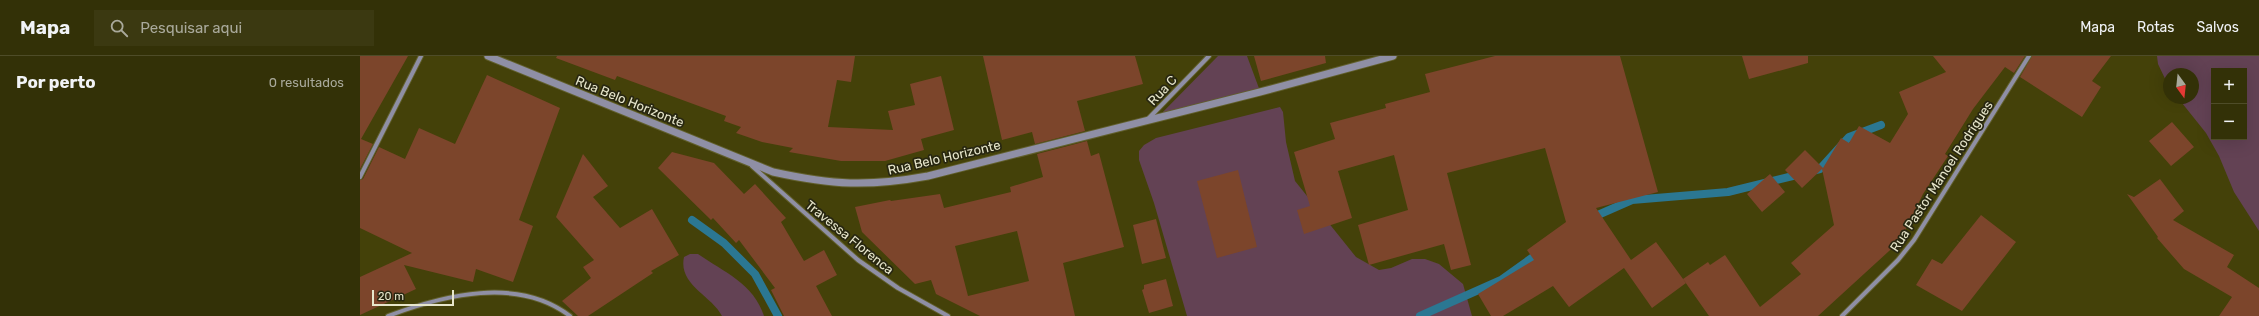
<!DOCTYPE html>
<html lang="pt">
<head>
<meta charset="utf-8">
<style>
  body { margin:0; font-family:Rubik,sans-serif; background:#3b3911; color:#f1f3f6 }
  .controls { position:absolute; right:12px; top:12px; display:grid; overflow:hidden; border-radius:0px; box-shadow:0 4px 16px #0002 }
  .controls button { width:36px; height:36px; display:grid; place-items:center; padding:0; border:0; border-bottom:1px solid #4e4c28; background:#333107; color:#f1f3f6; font:20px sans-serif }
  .compass { position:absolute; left:1803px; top:12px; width:36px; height:36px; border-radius:50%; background:#333107; box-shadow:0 4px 16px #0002; rotate:165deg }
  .scale { position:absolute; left:12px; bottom:10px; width:82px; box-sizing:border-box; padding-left:4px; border:2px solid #e7e6cb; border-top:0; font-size:11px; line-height:14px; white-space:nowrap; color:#e7e6cb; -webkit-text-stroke:3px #282711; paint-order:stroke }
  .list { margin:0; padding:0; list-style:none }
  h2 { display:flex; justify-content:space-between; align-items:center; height:52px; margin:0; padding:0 16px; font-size:17px }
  h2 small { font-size:13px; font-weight:400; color:#a9a99b }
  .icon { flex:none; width:22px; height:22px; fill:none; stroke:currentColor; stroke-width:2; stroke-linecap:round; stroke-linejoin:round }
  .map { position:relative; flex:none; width:1899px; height:260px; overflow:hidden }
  header { display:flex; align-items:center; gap:24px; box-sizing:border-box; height:56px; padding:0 20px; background:#333107; border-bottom:1px solid #4e4c28 }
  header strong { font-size:19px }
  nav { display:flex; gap:22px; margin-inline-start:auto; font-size:14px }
  .search { width:280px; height:36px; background:#3b3911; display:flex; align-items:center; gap:10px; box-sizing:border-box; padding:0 14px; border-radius:0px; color:#a9a99b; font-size:15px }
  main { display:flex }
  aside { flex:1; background:#333107 }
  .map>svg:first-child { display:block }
  .green { fill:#634254; fill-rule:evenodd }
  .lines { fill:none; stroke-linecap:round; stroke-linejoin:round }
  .stream { stroke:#2b7792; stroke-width:8 }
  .building { fill:#7c452b; fill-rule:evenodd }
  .minor-casing { stroke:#615f2c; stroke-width:6 }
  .tertiary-casing { stroke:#615f2c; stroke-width:9 }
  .minor { stroke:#8f8fa5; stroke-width:4 }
  .tertiary { stroke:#8f8fa5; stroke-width:7 }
  .labels { text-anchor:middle; stroke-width:3.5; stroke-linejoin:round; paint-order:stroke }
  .street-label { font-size:13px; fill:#e7e6cb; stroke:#282711 }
</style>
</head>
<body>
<header>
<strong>Mapa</strong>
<div class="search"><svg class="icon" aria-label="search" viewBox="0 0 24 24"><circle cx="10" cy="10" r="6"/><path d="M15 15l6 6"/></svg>Pesquisar aqui</div>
<nav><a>Mapa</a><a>Rotas</a><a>Salvos</a></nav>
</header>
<main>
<aside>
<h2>Por perto<small>0 resultados</small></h2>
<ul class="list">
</ul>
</aside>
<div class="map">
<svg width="1899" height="260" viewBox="0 0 1899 260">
  <rect width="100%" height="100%" fill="#444109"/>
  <path class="green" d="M858,0H887L900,35L797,62Z
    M1797,0H1899V175L1874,136L1859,100L1846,77L1818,42H1833V18H1809V31L1798,8ZM1854,15H1884V81H1854Z
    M920,51L923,56L926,86L935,125L996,201L1019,214L1031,212L1052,203H1065L1079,208L1103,228L1112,260H827L794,147L779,104V95L784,89L796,82Z
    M330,198H338C364,216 394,228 404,260H362C351,239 318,229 324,201Z"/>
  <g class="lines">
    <path class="stream" d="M1452,115L1460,113L1489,81L1521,69
      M1231,162L1272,144L1368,136L1441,118
      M332,164L364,187L395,218L418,260
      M1060,260L1141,224L1180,196"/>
  </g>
  <path class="building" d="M0,0H48L1,83L13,88L0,113Z
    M197,0H495L491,26L477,24L468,71L533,74L528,55L555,49L550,28L581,20L594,74L561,83L564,94L525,105H481L429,96L433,92L402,86L376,77L381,71L364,65L366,60L257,20L255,24L196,2Z
    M623,0H775L783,28L717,45L725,75L675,88L672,76L642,84Z
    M894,0H965L966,7L901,25Z
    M1135,0H1260L1298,136L1236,152L1271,204L1296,186L1326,227L1292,252L1264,212L1209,251L1193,230L1143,260H1131L1118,238L1174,204L1167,194L1206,166L1185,92L1087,117L1111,209L1091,214L1084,188L1009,209L998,169L1048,154L1034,99L978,115L992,162L944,178L937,154L950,150L934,96L975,83L970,67L1026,52L1025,48L1070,36L1065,18Z
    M1382,0H1448V7L1389,23Z
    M1573,0H1665L1654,17L1645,11L1613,53L1585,98L1588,100L1563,138L1540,185L1458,260H1349L1323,223L1348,206L1350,209L1365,199L1400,251L1441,218L1431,207L1474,169L1462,113L1442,132L1425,114L1445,94L1463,112L1481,82L1489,87L1499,70L1530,87L1548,58L1539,36L1586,16Z
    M1672,0H1751L1732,25L1741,31L1722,61L1660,21Z
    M127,19L200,52L159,164L173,170L153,226L116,213L113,226L44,209L56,233L0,259V221L52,197L0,172V124L3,123L19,91L45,103L59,72L95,88Z
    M1812,66L1834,91L1811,110L1789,85Z
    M727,85L731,100L739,97L764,191L703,207L715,260H620L576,238L571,224L555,228L502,176L495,151L530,144L531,145L580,138L584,152L651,136L650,131L683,121L677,98ZM657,175L669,225L608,240L595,190Z
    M312,96L354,107L384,138L395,128L426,162L421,166L444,205L464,194L477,219L456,230L472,260H424L411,234L415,232L379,184L376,187L353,162L351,164L298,112Z
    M223,98L248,130L233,141L260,172L292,153L319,199L291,215L293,217L228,260H218L202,245L231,222L223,211L234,204L196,161Z
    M878,114L897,191L857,202L837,125Z
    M1410,118L1425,136L1402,156L1387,138Z
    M1800,123L1824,155L1813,164L1874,199L1867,211L1899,232V260H1859L1872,241L1824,213L1797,182L1798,181L1767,138L1774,141Z
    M1621,159L1656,186L1602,255L1556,229L1572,203L1582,208Z
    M796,163L806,202L782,208L773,169Z
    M806,223L813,250L789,257L782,234L784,233V229Z"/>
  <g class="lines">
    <defs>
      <path id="minor" d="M788,63L849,0
        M392,110L498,204L538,232L588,260
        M0,121L61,0
        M28,260C84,239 158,220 210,260
        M1482,260L1538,204L1554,184L1669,0"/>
      <path id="tertiary" d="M128,0L413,116C473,129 507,131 568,120L900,36L1033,0"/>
    </defs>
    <use href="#minor" class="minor-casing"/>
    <use href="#tertiary" class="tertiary-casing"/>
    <use href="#minor" class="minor"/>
    <use href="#tertiary" class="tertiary"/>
  </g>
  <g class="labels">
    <g class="street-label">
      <text transform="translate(802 34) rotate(-47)" y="5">Rua C</text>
      <text transform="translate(270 45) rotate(22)" y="5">Rua Belo Horizonte</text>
      <text transform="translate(584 101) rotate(-13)" y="5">Rua Belo Horizonte</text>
      <text transform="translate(1581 120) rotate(-57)" y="5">Rua Pastor Manoel Rodrigues</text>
      <text transform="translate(490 181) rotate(39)" y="5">Travessa Florenca</text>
    </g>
  </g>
</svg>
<div class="controls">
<button>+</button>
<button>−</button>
</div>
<svg class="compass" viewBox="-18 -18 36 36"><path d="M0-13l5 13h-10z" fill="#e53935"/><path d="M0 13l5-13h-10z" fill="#a9a99b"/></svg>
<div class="scale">20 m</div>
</div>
</main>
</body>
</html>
